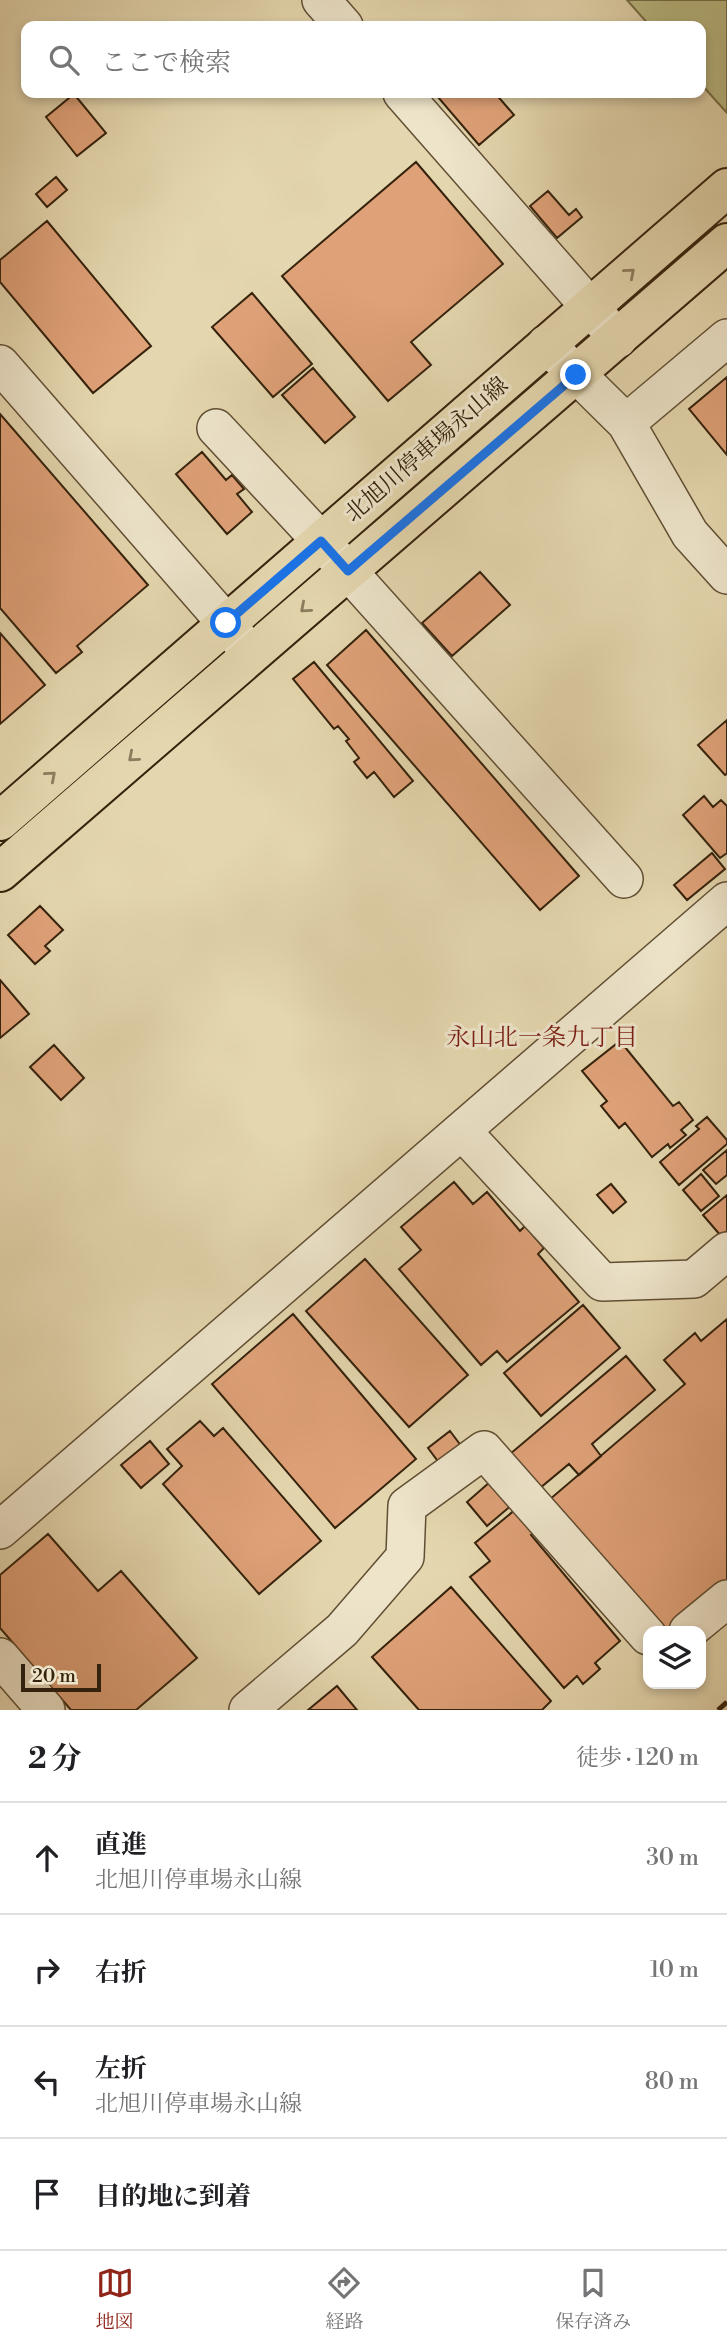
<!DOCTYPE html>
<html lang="ja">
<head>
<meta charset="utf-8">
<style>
  body { margin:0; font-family:"Libre Bodoni","Noto Serif JP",serif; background:#f2f2f2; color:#202124 }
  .controls { position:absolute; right:21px; bottom:21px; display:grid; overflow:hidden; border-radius:14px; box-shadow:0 4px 10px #0003 }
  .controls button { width:63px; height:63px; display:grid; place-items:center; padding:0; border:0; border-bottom:2px solid #e0e0e0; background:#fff; color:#202124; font:35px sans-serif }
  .scale { position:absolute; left:21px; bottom:18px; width:80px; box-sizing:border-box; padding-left:7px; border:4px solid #35220c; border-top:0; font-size:19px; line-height:24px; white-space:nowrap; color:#35220c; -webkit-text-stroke:5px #ede4ca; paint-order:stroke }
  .stop { position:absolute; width:21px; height:21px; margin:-16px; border:5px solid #1a73e8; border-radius:50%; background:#fff }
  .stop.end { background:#1a73e8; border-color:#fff; box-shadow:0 2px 7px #0008 }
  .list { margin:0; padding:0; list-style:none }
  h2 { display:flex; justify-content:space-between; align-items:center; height:91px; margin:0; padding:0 28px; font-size:30px }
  h2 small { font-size:23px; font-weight:400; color:#757577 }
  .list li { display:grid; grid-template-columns:46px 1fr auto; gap:21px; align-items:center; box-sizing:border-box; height:112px; padding:0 28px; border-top:2px solid #e0e0e0 }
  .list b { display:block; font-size:26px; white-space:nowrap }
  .list p { margin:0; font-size:23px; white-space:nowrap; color:#757577 }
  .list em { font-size:23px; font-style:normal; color:#757577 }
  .icon { flex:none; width:38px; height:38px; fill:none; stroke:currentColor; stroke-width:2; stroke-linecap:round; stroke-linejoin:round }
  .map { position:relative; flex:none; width:727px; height:1710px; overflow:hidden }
  .search { position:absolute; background:#fff; box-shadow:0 4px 10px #0003; left:21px; right:21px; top:21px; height:77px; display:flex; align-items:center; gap:18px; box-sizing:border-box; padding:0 24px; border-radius:14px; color:#757577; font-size:26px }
  .sheet { height:539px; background:#fff }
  nav { display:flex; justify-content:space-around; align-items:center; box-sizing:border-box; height:98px; border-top:2px solid #e0e0e0; background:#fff; font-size:19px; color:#757577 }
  nav a { display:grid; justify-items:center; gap:4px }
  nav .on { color:#8f2418 }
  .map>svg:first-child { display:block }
  .green { fill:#bbbc85; stroke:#786f48; stroke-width:2 }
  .building { fill:#dfa178; stroke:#35220c; stroke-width:2 }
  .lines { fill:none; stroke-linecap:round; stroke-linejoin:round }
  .minor-casing { stroke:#614f34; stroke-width:40 }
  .major-casing { stroke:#35220c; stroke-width:42 }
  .minor { stroke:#ede4ca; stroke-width:37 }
  .major { stroke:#e4d6ae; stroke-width:38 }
  .rail { stroke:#35220c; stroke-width:5; stroke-dasharray:12 12; stroke-linecap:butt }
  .oneway { stroke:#8c7c5d }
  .route { stroke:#1a73e8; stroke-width:9 }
  .labels { text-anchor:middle; stroke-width:6; stroke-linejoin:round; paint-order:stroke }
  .street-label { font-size:23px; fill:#35220c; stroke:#ede4ca }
  .neighbourhood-label { font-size:24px; fill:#7a1f14; stroke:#ede4ca }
</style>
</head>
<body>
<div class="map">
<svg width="727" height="1710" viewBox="0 0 727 1710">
  <rect width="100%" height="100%" fill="#e4d6ae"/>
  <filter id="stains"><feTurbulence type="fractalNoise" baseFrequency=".00286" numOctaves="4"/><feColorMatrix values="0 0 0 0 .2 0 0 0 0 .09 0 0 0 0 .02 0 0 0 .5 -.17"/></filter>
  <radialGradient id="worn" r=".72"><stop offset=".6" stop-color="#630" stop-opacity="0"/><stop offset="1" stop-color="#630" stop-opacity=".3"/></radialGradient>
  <path class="green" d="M627,0H727V113L701,84V26H650Z"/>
  <path class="building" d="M441,93H495L514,115L479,145L437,96Z
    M74,94L106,133L77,156L46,117Z
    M416,162L503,264L411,342L431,365L388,401L282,276Z
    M56,177L67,190L47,207L36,194Z
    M548,191L569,215L576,209L582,217L557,238L530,206Z
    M47,221L151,346L93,393L0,282V260Z
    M252,293L312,364L273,397L212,327Z
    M313,368L355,417L325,443L282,395Z
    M727,377V455L689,409Z
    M0,414L148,585L77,646L82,652L56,673L0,608Z
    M202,452L226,480L232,475L244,489L237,494L252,512L227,534L176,474Z
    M480,572L510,605L452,656L422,623Z
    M366,630L579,876L540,910L327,665Z
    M0,633L45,685L0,724Z
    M314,662L413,781L394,797L374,772L367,778L354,762L359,758L346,741L349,739L338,726L334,729L293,679Z
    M727,720V774L725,775L698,745Z
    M704,796L713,807L721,800L727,806V853L720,858L683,815Z
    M712,853L725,869L687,900L674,885Z
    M40,906L63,930L45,946L50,951L35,964L8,935Z
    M0,980L29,1014L0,1038Z
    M620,1041L673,1106L679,1102L693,1120L681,1130L686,1135L670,1148L668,1144L652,1157L625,1123L619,1128L601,1106L607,1101L582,1071Z
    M54,1045L84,1078L61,1100L30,1067Z
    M707,1117L727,1140V1144L679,1185L660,1162L699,1129L696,1126Z
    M727,1150V1175L716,1184L703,1170Z
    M701,1174L719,1196L701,1211L683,1190Z
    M454,1182L473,1204L487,1192L520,1231L525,1226L544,1248L538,1254L579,1302L507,1362L497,1351L481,1365L399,1269L421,1250L401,1227Z
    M611,1184L626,1202L613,1213L597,1195Z
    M727,1195V1231L721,1236L703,1215Z
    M365,1259L468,1375L409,1427L306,1311Z
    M583,1305L620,1348L541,1416L504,1373Z
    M293,1314L416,1459L335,1528L212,1384Z
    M727,1319V1581L668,1631H662L549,1500L685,1384L664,1360L695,1333L701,1341Z
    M626,1356L655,1390L592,1444L601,1456L579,1475L569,1464L540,1488L510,1454Z
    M200,1421L214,1436L223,1428L321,1541L259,1594L163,1484L182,1466L167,1449Z
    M450,1431L465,1451L443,1468L428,1448Z
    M150,1441L169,1464L141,1488L121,1465Z
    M499,1474L520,1498L487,1526L467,1502Z
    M516,1509L535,1532L531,1535L620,1641L595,1663L600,1669L583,1684L577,1676L564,1688L470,1577L490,1561L475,1543Z
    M48,1534L98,1591L121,1571L197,1658L136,1710H71L0,1628V1575Z
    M451,1587L551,1701L542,1710H419L372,1657Z
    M337,1686L357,1710H308Z"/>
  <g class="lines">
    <defs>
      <path id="minor" d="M321,0L344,26
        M402,93L618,339
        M546,344L626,423L690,534L727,575
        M0,364L226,623L246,648
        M626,423L727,338
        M216,428L321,541L624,879
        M462,1131L602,1282L694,1279L727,1251
        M0,1530L727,901
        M688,1631L727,1599
        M0,1657L46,1710
        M248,1710L342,1630L405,1557L407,1506L484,1450L648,1636"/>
      <path id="major" d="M0,821L727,188
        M0,872L727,243"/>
    </defs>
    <use href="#minor" class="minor-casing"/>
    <use href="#major" class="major-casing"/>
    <use href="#minor" class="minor"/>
    <use href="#major" class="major"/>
    <path class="rail" d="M718,1710L727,1702"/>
  </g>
  <defs><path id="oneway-chevron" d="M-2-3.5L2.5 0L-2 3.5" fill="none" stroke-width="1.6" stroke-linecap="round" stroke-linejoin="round" transform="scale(1.75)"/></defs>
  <g class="oneway">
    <use href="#oneway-chevron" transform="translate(630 273) rotate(-41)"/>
    <use href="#oneway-chevron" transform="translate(305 608) rotate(139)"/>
    <use href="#oneway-chevron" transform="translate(133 757) rotate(139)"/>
    <use href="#oneway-chevron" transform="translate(51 776) rotate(-41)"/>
  </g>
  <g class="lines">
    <path class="route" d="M226,623L321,541L348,571L576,375"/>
  </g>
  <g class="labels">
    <g class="street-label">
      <text transform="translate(426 449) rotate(-41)" y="8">北旭川停車場永山線</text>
    </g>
    <g class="neighbourhood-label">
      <text x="542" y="1045">永山北一条九丁目</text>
    </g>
  </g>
  <rect width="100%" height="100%" filter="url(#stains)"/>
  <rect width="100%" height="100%" fill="url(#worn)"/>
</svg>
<div class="controls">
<button><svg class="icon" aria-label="layers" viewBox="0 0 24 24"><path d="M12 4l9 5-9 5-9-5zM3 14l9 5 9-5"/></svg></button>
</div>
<div class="scale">20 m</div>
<div class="stop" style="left:226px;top:623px"></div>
<div class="stop end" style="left:576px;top:375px"></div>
<div class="search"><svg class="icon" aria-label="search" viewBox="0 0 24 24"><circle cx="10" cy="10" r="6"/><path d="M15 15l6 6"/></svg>ここで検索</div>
</div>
<section class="sheet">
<h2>2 分<small>徒歩 · 120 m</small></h2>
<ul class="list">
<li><svg class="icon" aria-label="ahead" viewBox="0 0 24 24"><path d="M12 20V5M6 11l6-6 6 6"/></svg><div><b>直進</b><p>北旭川停車場永山線</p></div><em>30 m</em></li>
<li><svg class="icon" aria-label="right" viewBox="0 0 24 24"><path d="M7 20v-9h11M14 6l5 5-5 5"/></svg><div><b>右折</b></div><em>10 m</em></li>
<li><svg class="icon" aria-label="left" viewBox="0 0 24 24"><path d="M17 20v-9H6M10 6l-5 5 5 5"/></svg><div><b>左折</b><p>北旭川停車場永山線</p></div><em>80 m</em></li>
<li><svg class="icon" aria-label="arrive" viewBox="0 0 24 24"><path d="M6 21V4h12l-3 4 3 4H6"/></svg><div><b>目的地に到着</b></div></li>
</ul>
</section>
<nav>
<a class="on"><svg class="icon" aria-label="map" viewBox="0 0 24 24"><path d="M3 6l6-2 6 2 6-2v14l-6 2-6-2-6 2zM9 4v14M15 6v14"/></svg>地図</a>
<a><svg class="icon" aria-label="directions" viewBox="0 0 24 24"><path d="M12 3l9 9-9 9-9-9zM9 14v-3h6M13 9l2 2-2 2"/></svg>経路</a>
<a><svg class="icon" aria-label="saved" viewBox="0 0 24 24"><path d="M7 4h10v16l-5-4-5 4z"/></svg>保存済み</a>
</nav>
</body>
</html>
